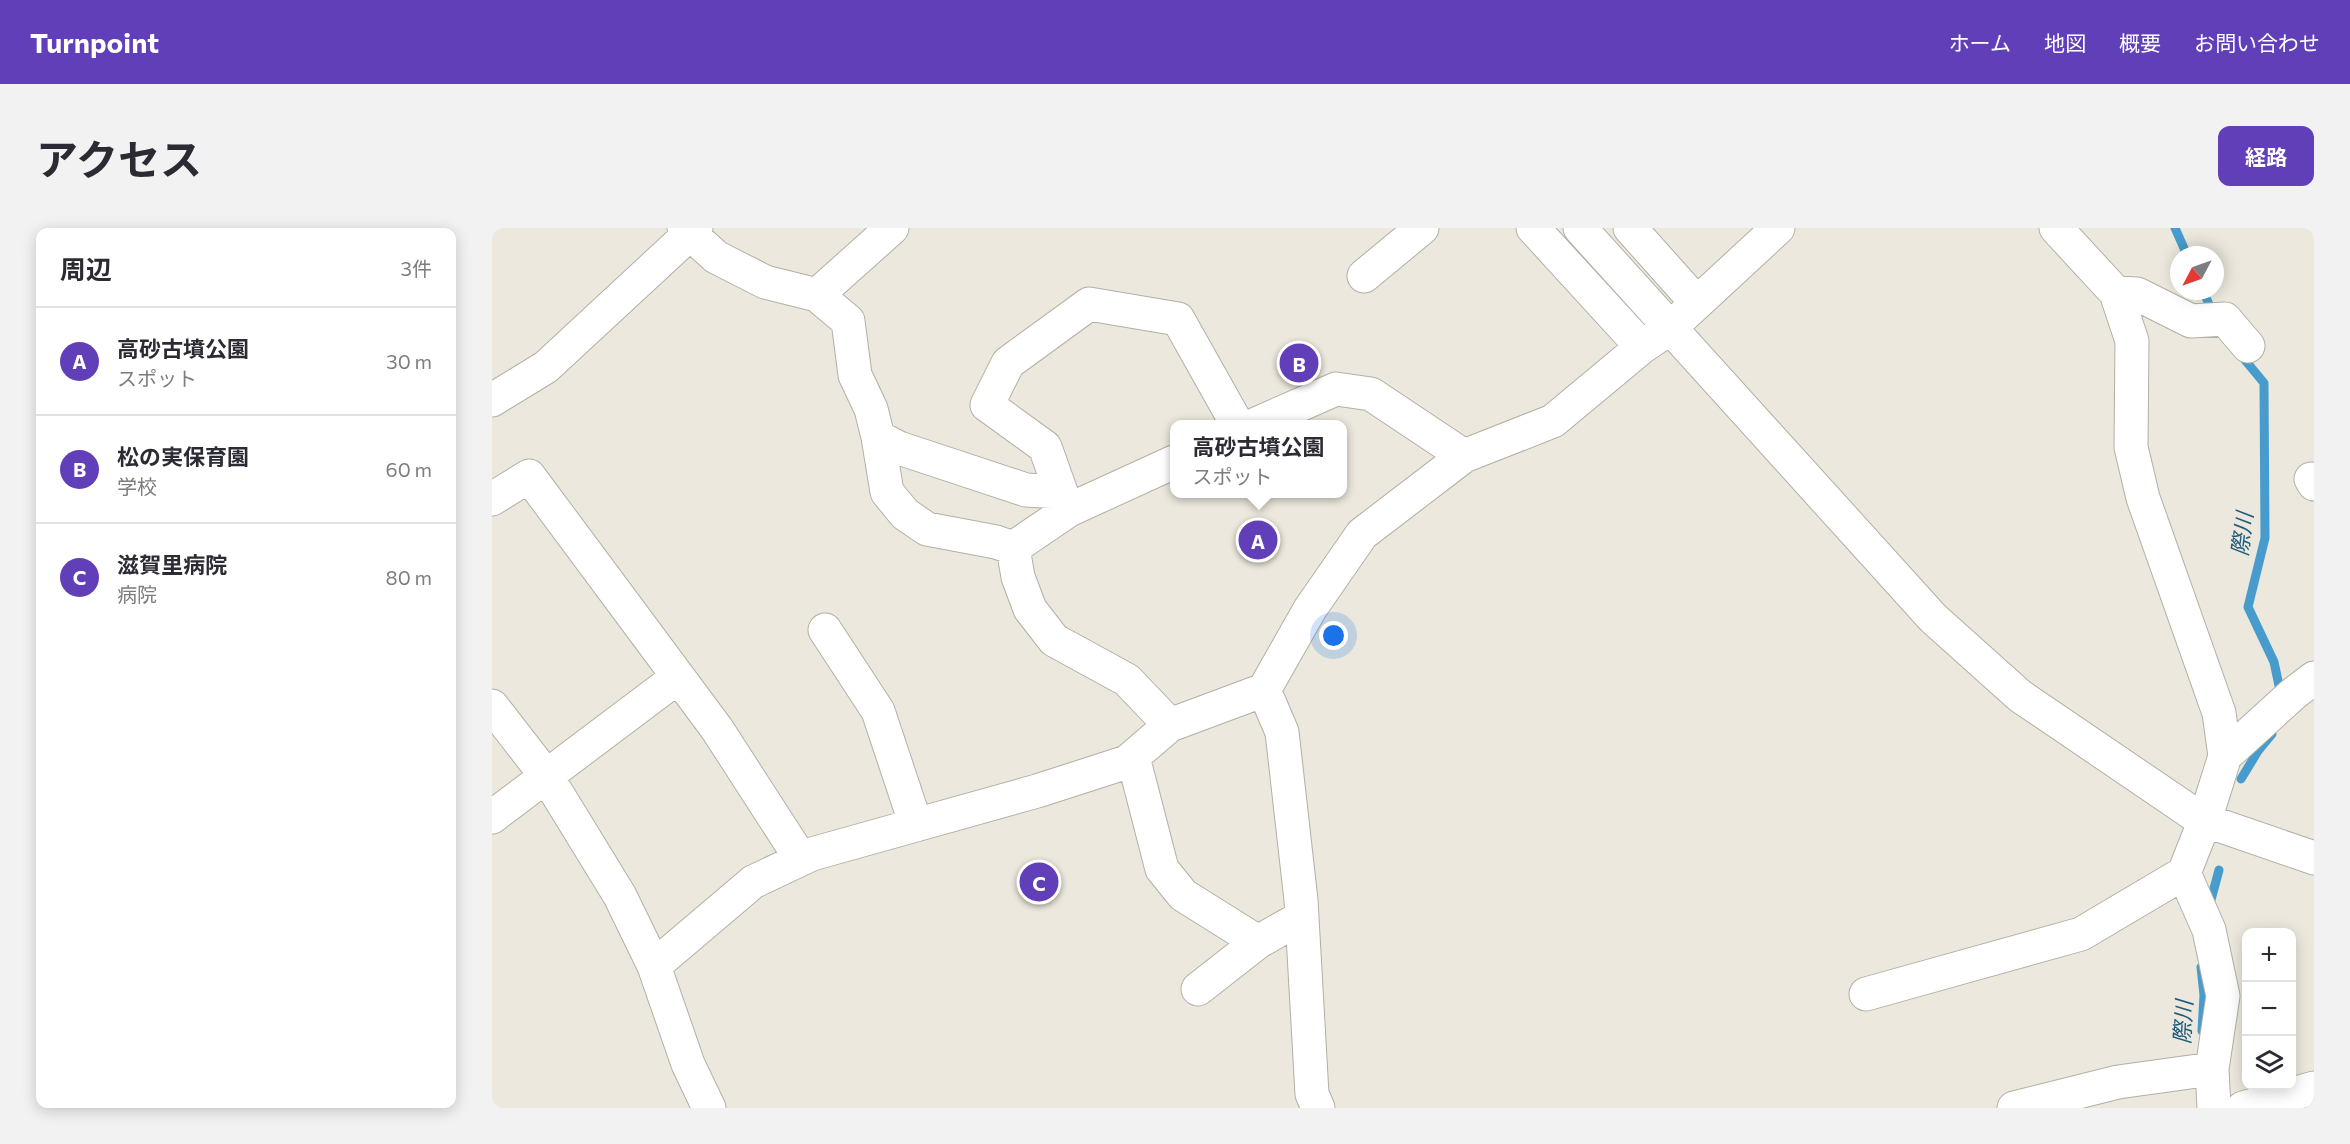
<!DOCTYPE html>
<html lang="ja">
<head>
<meta charset="utf-8">
<style>
  body { margin:0; font-family:Commissioner,"Noto Sans JP",sans-serif; background:#f2f2f3; color:#2b2b33 }
  .controls { position:absolute; right:18px; bottom:18px; display:grid; overflow:hidden; border-radius:12px; box-shadow:0 3px 15px #0003 }
  .controls button { width:54px; height:54px; display:grid; place-items:center; padding:0; border:0; border-bottom:2px solid #e1e1e2; background:#fff; color:#2b2b33; font:30px sans-serif }
  .compass { position:absolute; left:1678px; top:18px; width:54px; height:54px; border-radius:50%; background:#fff; box-shadow:0 3px 15px #0003; rotate:229deg }
  .you { position:absolute; left:842px; top:408px; width:21px; height:21px; margin:-15px; border:4px solid #fff; border-radius:50%; background:#1a73e8; box-shadow:0 0 0 9px #1a73e833 }
  .badge { display:grid; place-items:center; width:39px; height:39px; border-radius:50%; background:#613fb8; color:#fff; font-size:20px; font-weight:700 }
  .pin { position:absolute; translate:-50% -50%; border:3px solid #fff; box-shadow:0 2px 6px #0006 }
  .popup { position:absolute; left:678px; top:192px; width:177px; height:78px; box-sizing:border-box; display:grid; place-content:center; border-radius:12px; background:#fff; filter:drop-shadow(0 2px 4px #0005); font-size:20px; white-space:nowrap; color:#7c7c81 }
  .popup b { font-size:22px; color:#2b2b33 }
  .popup::after { content:''; position:absolute; left:50%; top:100%; margin-left:-12px; border:12px solid transparent; border-top-color:#fff }
  .list { margin:0; padding:0; list-style:none }
  h2 { display:flex; justify-content:space-between; align-items:center; height:78px; margin:0; padding:0 24px; font-size:26px }
  h2 small { font-size:20px; font-weight:400; color:#7c7c81 }
  .list li { display:grid; grid-template-columns:39px 1fr auto; gap:18px; align-items:center; box-sizing:border-box; height:108px; padding:0 24px; border-top:2px solid #e1e1e2 }
  .list b { display:block; font-size:22px; white-space:nowrap }
  .list p { margin:0; font-size:20px; white-space:nowrap; color:#7c7c81 }
  .list em { font-size:20px; font-style:normal; color:#7c7c81 }
  .icon { flex:none; width:33px; height:33px; fill:none; stroke:currentColor; stroke-width:2; stroke-linecap:round; stroke-linejoin:round }
  .map { position:relative; flex:none; width:1822px; height:880px; overflow:hidden; border-radius:12px }
  header { display:flex; align-items:center; gap:36px; box-sizing:border-box; height:84px; padding:0 30px; background:#613fb8; color:#fff }
  header strong { font-size:28px }
  nav { display:flex; gap:33px; margin-inline-start:auto; font-size:21px }
  .intro { display:flex; align-items:center; justify-content:space-between; box-sizing:border-box; height:144px; padding:0 36px }
  h1 { margin:0; font-size:42px }
  .button { padding:15px 27px; border-radius:12px; background:#613fb8; color:#fff; font-size:21px; font-weight:700 }
  main { display:flex; gap:36px; padding:0 36px }
  aside { flex:1; background:#fff; border-radius:12px; box-shadow:0 3px 15px #0003 }
  .map>svg:first-child { display:block }
  .lines { fill:none; stroke-linecap:round; stroke-linejoin:round }
  .stream { stroke:#479ccd; stroke-width:9 }
  .minor-casing { stroke:#b2afa4; stroke-width:35 }
  .minor { stroke:#fff; stroke-width:33 }
  .labels { text-anchor:middle; stroke-width:6; stroke-linejoin:round; paint-order:stroke }
  .water-label { font-size:22px; font-style:italic; fill:#1c5b7d; stroke:#ece8dd }
</style>
</head>
<body>
<header>
<strong>Turnpoint</strong>
<nav><a>ホーム</a><a>地図</a><a>概要</a><a>お問い合わせ</a></nav>
</header>
<div class="intro"><h1>アクセス</h1><a class="button">経路</a></div>
<main>
<aside>
<h2>周辺<small>3件</small></h2>
<ul class="list">
<li><span class="badge">A</span><div><b>高砂古墳公園</b><p>スポット</p></div><em>30 m</em></li>
<li><span class="badge">B</span><div><b>松の実保育園</b><p>学校</p></div><em>60 m</em></li>
<li><span class="badge">C</span><div><b>滋賀里病院</b><p>病院</p></div><em>80 m</em></li>
</ul>
</aside>
<div class="map">
<svg width="1822" height="880" viewBox="0 0 1822 880">
  <rect width="100%" height="100%" fill="#ece8dd"/>
  <g class="lines">
    <path class="stream" d="M1683,0L1695,27
      M1711,63L1721,85
      M1748,126L1772,155L1773,310L1756,379L1782,434L1789,467
      M1749,551L1766,523L1780,506
      M1717,679L1727,642
      M1709,739L1712,767L1710,803"/>
    <defs>
      <path id="minor" d="M192,0L224,29L273,54L325,67L356,93L363,147L379,181L386,209L407,220L534,262L569,264L577,282
        M1041,0L1150,119
        M1088,0L1441,390L1528,468L1709,591L1822,630
        M1138,0L1205,75
        M1564,0L1624,65L1640,113L1639,219L1651,270L1727,485L1733,528L1713,592L1692,645L1717,702L1731,768L1720,841L1722,880
        M872,48L930,0
        M1624,65L1645,66L1699,93L1733,91L1756,118
        M325,67L400,0
        M0,172L54,139L204,0
        M764,196L844,161L879,166L972,228
        M386,209L395,264L413,286L435,301L504,314L521,320
        M1819,251L1822,256
        M569,264L553,219L495,177L516,135L597,76L686,91L745,196
        M0,271L37,248L225,501L309,631
        M333,402L386,483L424,597
        M772,462L790,504L809,672L820,866L826,880
        M0,478L55,549L128,668L162,738L196,836L217,880
        M678,497L635,452L562,412L538,381L526,349L521,320L577,282L682,234
        M1733,528L1801,466L1822,450
        M641,529L670,641L691,667L766,714
        M0,589L186,449
        M162,738L261,654L320,626L545,563L635,534L678,497L772,462L818,381L870,306L972,228L1061,193L1150,119L1178,100L1286,0
        M706,761L766,714L810,689
        M1374,766L1589,706L1692,645
        M1522,880L1626,854L1720,841
        M1751,880L1822,860"/>
    </defs>
    <use href="#minor" class="minor-casing"/>
    <use href="#minor" class="minor"/>
  </g>
  <g class="labels">
    <g class="water-label">
      <text transform="translate(1750 306) rotate(-83)" y="8">際川</text>
      <text transform="translate(1691 794) rotate(-87)" y="8">際川</text>
    </g>
  </g>
</svg>
<div class="controls">
<button>+</button>
<button>−</button>
<button><svg class="icon" aria-label="layers" viewBox="0 0 24 24"><path d="M12 4l9 5-9 5-9-5zM3 14l9 5 9-5"/></svg></button>
</div>
<svg class="compass" viewBox="-18 -18 36 36"><path d="M0-13l5 13h-10z" fill="#e53935"/><path d="M0 13l5-13h-10z" fill="#7c7c81"/></svg>
<div class="you"></div>
<div class="pin badge" style="left:766px;top:312px">A</div>
<div class="popup"><b>高砂古墳公園</b>スポット</div>
<div class="pin badge" style="left:807px;top:135px">B</div>
<div class="pin badge" style="left:547px;top:654px">C</div>
</div>
</main>
</body>
</html>
